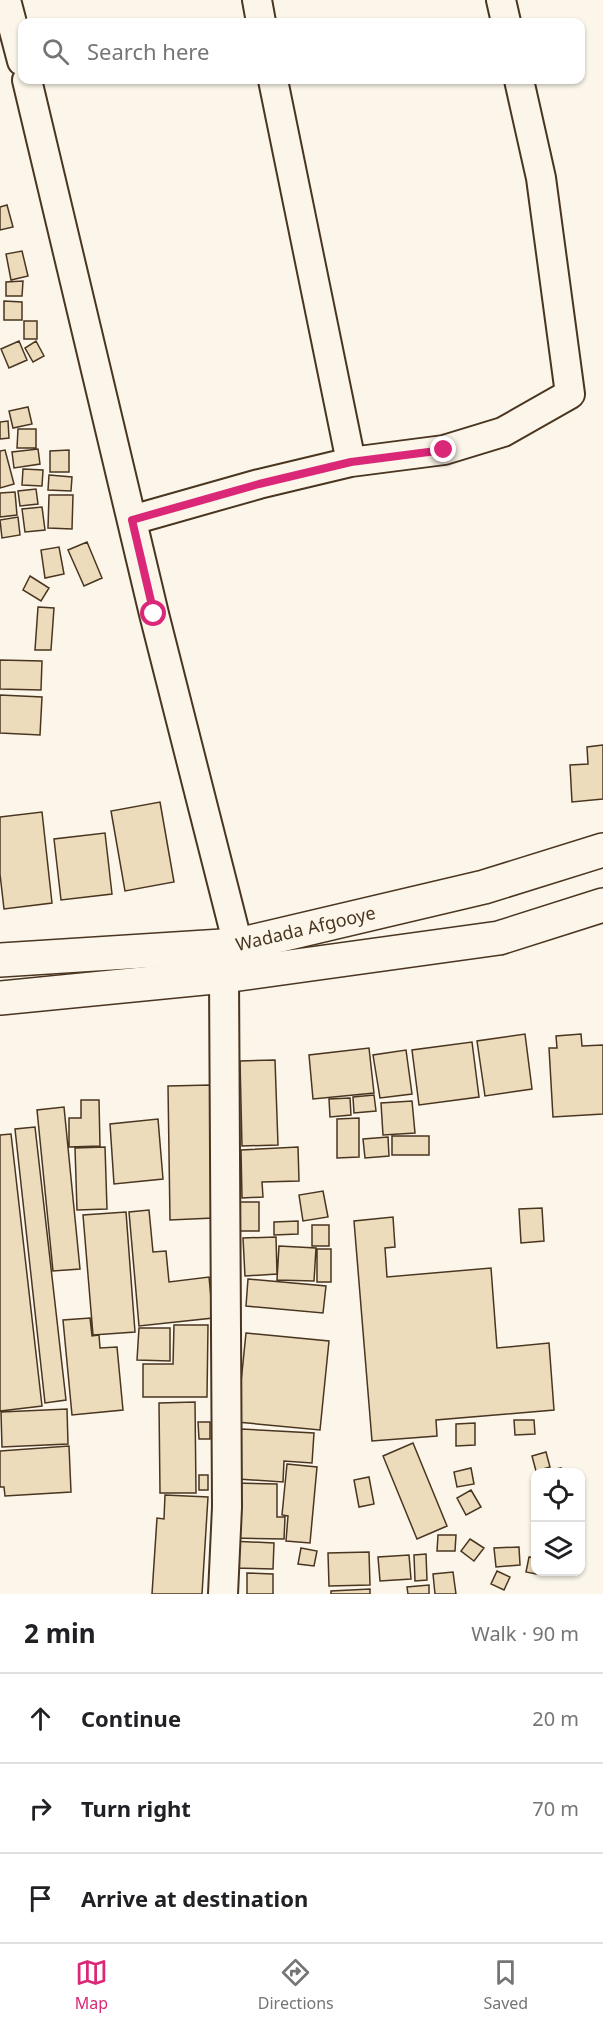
<!DOCTYPE html>
<html lang="en">
<head>
<meta charset="utf-8">
<style>
  body { margin:0; font-family:"Noto Sans",sans-serif; background:#f2f2f2; color:#202124 }
  .controls { position:absolute; right:18px; bottom:18px; display:grid; overflow:hidden; border-radius:12px; box-shadow:0 2px 4px #0004 }
  .controls button { width:54px; height:54px; display:grid; place-items:center; padding:0; border:0; border-bottom:2px solid #e0e0e0; background:#fff; color:#202124; font:30px sans-serif }
  .stop { position:absolute; width:18px; height:18px; margin:-14px; border:4px solid #db2777; border-radius:50%; background:#fff }
  .stop.end { background:#db2777; border-color:#fff; box-shadow:0 2px 6px #0008 }
  .list { margin:0; padding:0; list-style:none }
  h2 { display:flex; justify-content:space-between; align-items:center; height:78px; margin:0; padding:0 24px; font-size:26px }
  h2 small { font-size:20px; font-weight:400; color:#757577 }
  .list li { display:grid; grid-template-columns:39px 1fr auto; gap:18px; align-items:center; box-sizing:border-box; height:90px; padding:0 24px; border-top:2px solid #e0e0e0 }
  .list b { display:block; font-size:22px; white-space:nowrap }
  .list em { font-size:20px; font-style:normal; color:#757577 }
  .icon { flex:none; width:33px; height:33px; fill:none; stroke:currentColor; stroke-width:2; stroke-linecap:round; stroke-linejoin:round }
  .map { position:relative; flex:none; width:603px; height:1594px; overflow:hidden }
  .search { position:absolute; background:#fff; box-shadow:0 2px 4px #0004; left:18px; right:18px; top:18px; height:66px; display:flex; align-items:center; gap:15px; box-sizing:border-box; padding:0 21px; border-radius:12px; color:#757577; font-size:22px }
  .sheet { height:348px; background:#fff }
  nav { display:flex; justify-content:space-around; align-items:center; box-sizing:border-box; height:84px; border-top:2px solid #e0e0e0; background:#fff; font-size:16px; color:#757577 }
  nav a { display:grid; justify-items:center; gap:3px }
  nav .on { color:#db2777 }
  .map>svg:first-child { display:block }
  .building { fill:#ecdcbc; stroke:#4a3520; stroke-width:1.5 }
  .lines { fill:none; stroke-linecap:round; stroke-linejoin:round }
  .street-casing { stroke:#4a3520; stroke-width:32 }
  .highway-casing { stroke:#4a3520; stroke-width:36 }
  .street { stroke:#fbf6e9; stroke-width:28 }
  .highway { stroke:#fbf6e9; stroke-width:33 }
  .route { stroke:#db2777; stroke-width:8 }
  .labels { text-anchor:middle; stroke-width:4.5; stroke-linejoin:round; paint-order:stroke }
  .street-label { font-size:18px; fill:#4a3520; stroke:#fbf6e9 }
</style>
</head>
<body>
<div class="map">
<svg width="603" height="1594" viewBox="0 0 603 1594">
  <rect width="100%" height="100%" fill="#fbf6e9"/>
  <path class="building" d="M7,205L13,227L0,230V207Z
    M22,251L28,276L11,280L6,254Z
    M23,281L22,296H6V282Z
    M4,301L22,302V320H4Z
    M24,321H37V339H24Z
    M19,341L27,360L9,368L1,349Z
    M36,341L44,356L33,362L25,348Z
    M28,407L32,424L13,428L9,411Z
    M8,421L9,438L0,439V422Z
    M18,429H36V448H17Z
    M38,449L40,464L14,468L12,452Z
    M5,450L14,484L0,488V451Z
    M69,450V472H50V451Z
    M23,469L43,470L42,486L22,485Z
    M49,475L72,477L71,491L48,490Z
    M36,489L38,504L20,506L18,491Z
    M15,492L17,515L0,517V493Z
    M49,495H73L72,529L48,528Z
    M42,507L45,530L25,532L22,509Z
    M18,517L20,535L2,538L0,520Z
    M87,542L102,578L84,586L68,550Z
    M59,547L64,574L45,578L41,550Z
    M30,576L49,588L41,601L23,590Z
    M38,607L54,608L51,650H35Z
    M0,660L42,661L41,690L0,689Z
    M0,695L42,697L40,735L0,733Z
    M603,745V799L572,802L570,765L588,764L587,747Z
    M160,802L174,882L125,891L111,811Z
    M42,812L52,903L4,909L0,874V817Z
    M105,833L112,894L61,900L54,839Z
    M525,1034L532,1089L485,1096L477,1041Z
    M581,1034L582,1046L603,1045V1114L553,1117L549,1048H557L556,1036Z
    M472,1042L479,1097L419,1105L412,1050Z
    M369,1048L374,1093L313,1099L309,1055Z
    M406,1050L412,1094L380,1098L373,1055Z
    M275,1060L278,1145L242,1146L240,1061Z
    M211,1085L213,1218L170,1220L168,1086Z
    M374,1095L376,1111L354,1113L353,1097Z
    M350,1098L351,1115L330,1117L329,1099Z
    M81,1100H99L100,1146L69,1147V1118H81Z
    M412,1101L415,1133L383,1135L381,1103Z
    M64,1107L80,1269L53,1271L37,1110Z
    M359,1118V1157L337,1158V1119Z
    M158,1119L163,1179L114,1184L110,1124Z
    M35,1127L66,1400L45,1403L15,1129Z
    M11,1134L42,1406L0,1411V1135Z
    M392,1136H429V1155H392Z
    M388,1137L389,1156L365,1158L363,1139Z
    M105,1147L107,1209L77,1210L75,1148Z
    M298,1147L299,1181L262,1182L263,1197L242,1198L241,1150Z
    M323,1191L328,1217L303,1221L299,1195Z
    M236,1202H259V1231H236Z
    M542,1208L544,1241L521,1243L519,1209Z
    M149,1210L153,1252L166,1251L169,1282L209,1277L213,1318L139,1326L129,1212Z
    M126,1212L135,1332L93,1335L83,1215Z
    M393,1217L395,1247L385,1248L387,1277L491,1268L497,1348L549,1343L554,1410L436,1420L437,1436L372,1441L354,1221Z
    M298,1221V1234L274,1235V1222Z
    M312,1225H329V1246H312Z
    M276,1237L277,1274L245,1276L243,1238Z
    M279,1246L316,1248L314,1281L277,1280Z
    M317,1249H331V1282H317Z
    M248,1279L326,1286L323,1313L246,1306Z
    M90,1318L92,1336L99,1335L100,1348L117,1347L123,1410L72,1415L63,1320Z
    M174,1325H208L207,1397H143V1364H173Z
    M139,1328H170V1361L137,1360Z
    M246,1333L329,1341L320,1430L237,1422Z
    M195,1402L196,1493H160L159,1403Z
    M67,1409L68,1444L2,1447L1,1412Z
    M514,1420H534L535,1434L515,1435Z
    M198,1422H210V1439H199Z
    M475,1423V1445L456,1446V1424Z
    M241,1429L314,1433L312,1463L284,1461L283,1482L238,1479Z
    M413,1443L447,1526L417,1539L383,1456Z
    M69,1446L71,1492L5,1496L4,1487H0V1451Z
    M546,1452L550,1467L536,1471L532,1456Z
    M287,1464L317,1467L310,1543L286,1541L288,1516L282,1515Z
    M471,1468L474,1484L457,1487L454,1472Z
    M561,1468V1472H542Z
    M199,1475H208V1490H199Z
    M369,1477L374,1504L359,1507L354,1480Z
    M233,1483L277,1484V1517H285L284,1539L232,1538Z
    M471,1490L481,1507L466,1515L457,1498Z
    M165,1495L208,1497L202,1594H152L157,1518L164,1519Z
    M438,1535H456L455,1551H437Z
    M470,1539L484,1548L474,1561L461,1551Z
    M231,1541L274,1543L273,1569L230,1568Z
    M519,1547L520,1565L496,1567L494,1548Z
    M301,1548L317,1551L314,1566L298,1564Z
    M369,1552L370,1585L329,1586L328,1553Z
    M426,1554L427,1580L415,1581L414,1555Z
    M409,1555L411,1579L380,1581L378,1557Z
    M529,1557L536,1558V1572H542L541,1575L526,1572Z
    M497,1571L510,1577L504,1590L491,1584Z
    M453,1572L456,1594H435L433,1574Z
    M247,1573L273,1574V1594H247Z
    M429,1585V1594H408L407,1587Z
    M370,1589V1594H331V1591Z"/>
  <g class="lines">
    <defs>
      <path id="street" d="M6,0L22,61
        M257,0L261,22
        M501,0L506,22
        M27,80L154,614L238,945
        M351,462L444,450L503,432L570,394L541,178L519,80
        M132,520L259,484L351,462L273,80
        M223,1594L227,1507L224,976"/>
      <g id="highway">
        <path id="s1" d="M0,960L238,945L484,887L603,850"/>
        <path d="M0,998L224,976L499,938L603,905"/>
      </g>
    </defs>
    <use href="#street" class="street-casing"/>
    <use href="#highway" class="highway-casing"/>
    <use href="#street" class="street"/>
    <use href="#highway" class="highway"/>
  </g>
  <g class="lines">
    <path class="route" d="M154,614L132,520L259,484L351,462L444,450"/>
  </g>
  <g class="labels">
    <g class="street-label">
      <text dy="6" stroke="none"><textPath href="#s1" startOffset="308">Wadada Afgooye</textPath></text>
    </g>
  </g>
</svg>
<div class="controls">
<button><svg class="icon" aria-label="locate" viewBox="0 0 24 24"><circle cx="12" cy="12" r="6"/><path d="M12 2v4M12 18v4M2 12h4M18 12h4"/></svg></button>
<button><svg class="icon" aria-label="layers" viewBox="0 0 24 24"><path d="M12 4l9 5-9 5-9-5zM3 14l9 5 9-5"/></svg></button>
</div>
<div class="stop" style="left:154px;top:614px"></div>
<div class="stop end" style="left:444px;top:450px"></div>
<div class="search"><svg class="icon" aria-label="search" viewBox="0 0 24 24"><circle cx="10" cy="10" r="6"/><path d="M15 15l6 6"/></svg>Search here</div>
</div>
<section class="sheet">
<h2>2 min<small>Walk · 90 m</small></h2>
<ul class="list">
<li><svg class="icon" aria-label="ahead" viewBox="0 0 24 24"><path d="M12 20V5M6 11l6-6 6 6"/></svg><div><b>Continue</b></div><em>20 m</em></li>
<li><svg class="icon" aria-label="right" viewBox="0 0 24 24"><path d="M7 20v-9h11M14 6l5 5-5 5"/></svg><div><b>Turn right</b></div><em>70 m</em></li>
<li><svg class="icon" aria-label="arrive" viewBox="0 0 24 24"><path d="M6 21V4h12l-3 4 3 4H6"/></svg><div><b>Arrive at destination</b></div></li>
</ul>
</section>
<nav>
<a class="on"><svg class="icon" aria-label="map" viewBox="0 0 24 24"><path d="M3 6l6-2 6 2 6-2v14l-6 2-6-2-6 2zM9 4v14M15 6v14"/></svg>Map</a>
<a><svg class="icon" aria-label="directions" viewBox="0 0 24 24"><path d="M12 3l9 9-9 9-9-9zM9 14v-3h6M13 9l2 2-2 2"/></svg>Directions</a>
<a><svg class="icon" aria-label="saved" viewBox="0 0 24 24"><path d="M7 4h10v16l-5-4-5 4z"/></svg>Saved</a>
</nav>
</body>
</html>
